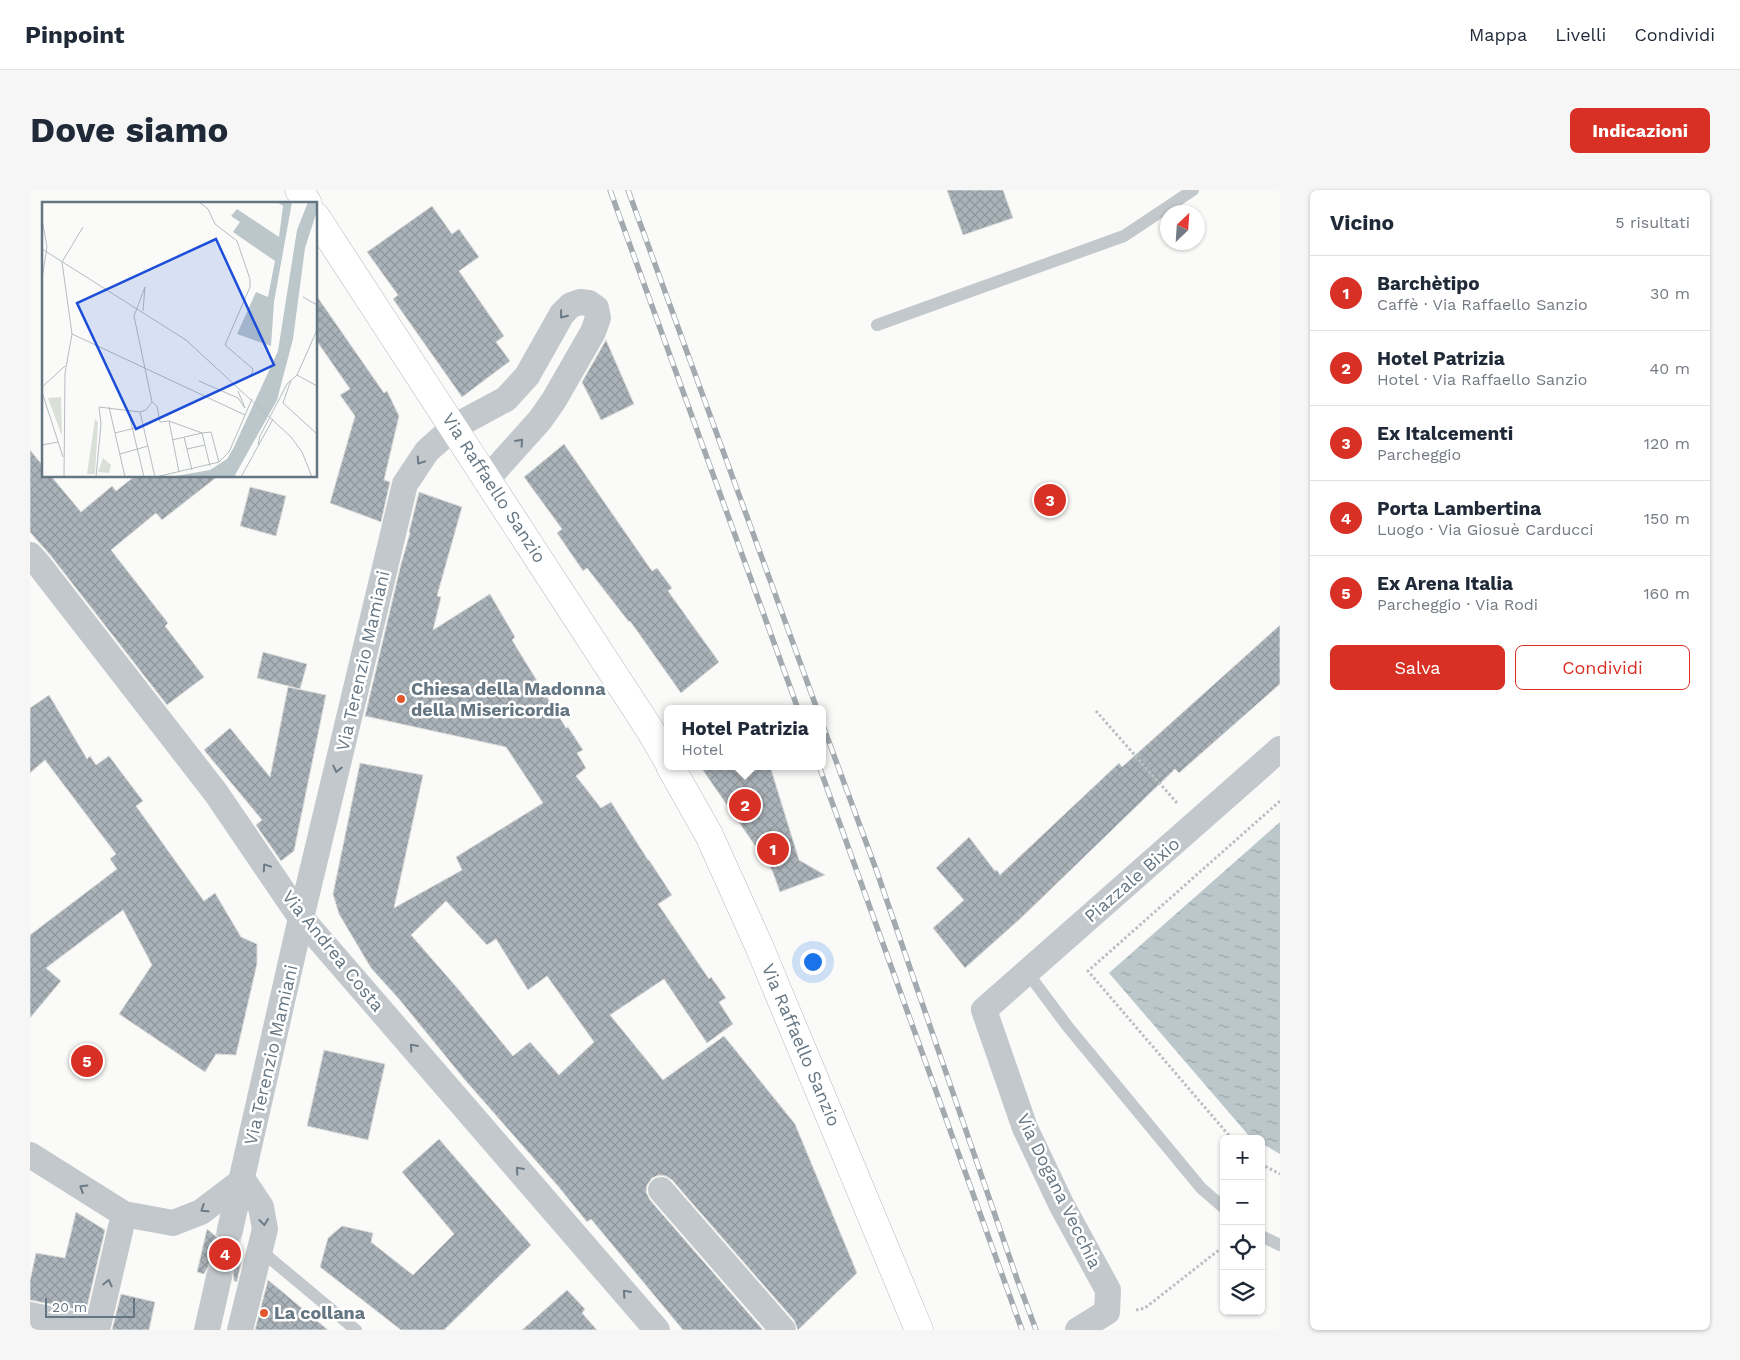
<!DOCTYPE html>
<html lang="it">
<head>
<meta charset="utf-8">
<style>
  body { margin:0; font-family:"Work Sans",sans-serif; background:#f6f6f7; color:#1f2937 }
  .controls { position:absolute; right:15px; bottom:15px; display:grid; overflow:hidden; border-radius:8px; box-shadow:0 1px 4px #0004 }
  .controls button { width:45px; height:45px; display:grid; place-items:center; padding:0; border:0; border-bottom:1px solid #e0e1e3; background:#fff; color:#1f2937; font:25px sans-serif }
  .compass { position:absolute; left:1130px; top:15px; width:45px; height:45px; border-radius:50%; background:#fff; box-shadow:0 1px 4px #0004; rotate:25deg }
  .scale { position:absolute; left:15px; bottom:12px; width:90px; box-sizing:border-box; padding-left:5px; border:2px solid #657683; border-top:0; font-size:14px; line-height:18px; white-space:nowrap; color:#657683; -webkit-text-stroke:4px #fff; paint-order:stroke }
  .you { position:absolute; left:782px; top:771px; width:18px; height:18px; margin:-12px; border:4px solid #fff; border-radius:50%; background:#1a73e8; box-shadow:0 0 0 8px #1a73e833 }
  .badge { display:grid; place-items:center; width:32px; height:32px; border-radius:50%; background:#d93025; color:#fff; font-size:16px; font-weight:700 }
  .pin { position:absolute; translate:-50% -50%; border:2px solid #fff; box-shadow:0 1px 5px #0006 }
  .popup { position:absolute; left:634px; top:515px; width:162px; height:65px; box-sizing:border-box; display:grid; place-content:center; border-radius:8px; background:#fff; filter:drop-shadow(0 1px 4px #0005); font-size:16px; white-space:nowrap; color:#747a83 }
  .popup b { font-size:19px; color:#1f2937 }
  .popup::after { content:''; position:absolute; left:50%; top:100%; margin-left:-10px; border:10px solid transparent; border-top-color:#fff }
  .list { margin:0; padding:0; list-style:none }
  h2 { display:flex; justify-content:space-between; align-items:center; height:65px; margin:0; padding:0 20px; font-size:21px }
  h2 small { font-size:16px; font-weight:400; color:#747a83 }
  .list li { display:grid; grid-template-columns:32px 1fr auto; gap:15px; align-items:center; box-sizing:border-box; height:75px; padding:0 20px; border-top:1px solid #e0e1e3 }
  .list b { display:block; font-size:19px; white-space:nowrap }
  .list p { margin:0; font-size:16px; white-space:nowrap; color:#747a83 }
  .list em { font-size:16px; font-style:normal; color:#747a83 }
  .actions { display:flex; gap:10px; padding:15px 20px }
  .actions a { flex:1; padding:11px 0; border:1px solid #d93025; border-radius:8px; text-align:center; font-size:18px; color:#d93025 }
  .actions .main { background:#d93025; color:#fff }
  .icon { flex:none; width:28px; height:28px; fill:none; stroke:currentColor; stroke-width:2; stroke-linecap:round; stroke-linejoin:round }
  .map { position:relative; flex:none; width:1250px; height:1140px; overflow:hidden; border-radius:8px }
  header { display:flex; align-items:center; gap:30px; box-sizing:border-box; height:70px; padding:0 25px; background:#fff; border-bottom:1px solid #e0e1e3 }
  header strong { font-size:24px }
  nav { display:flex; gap:28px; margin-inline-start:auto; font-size:18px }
  .intro { display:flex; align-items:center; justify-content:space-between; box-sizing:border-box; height:120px; padding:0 30px }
  h1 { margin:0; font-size:35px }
  .button { padding:12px 22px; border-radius:8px; background:#d93025; color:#fff; font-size:18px; font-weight:700 }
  main { display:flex; gap:30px; padding:0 30px }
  aside { flex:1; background:#fff; border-radius:8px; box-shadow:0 1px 4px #0004 }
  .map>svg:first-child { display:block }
  .water { fill:url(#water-ripples) }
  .building { fill:url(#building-cross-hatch); stroke:#dcdcda; fill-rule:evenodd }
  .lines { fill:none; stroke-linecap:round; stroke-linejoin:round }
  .street-tunnel { stroke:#d5d9db; stroke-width:26; stroke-dasharray:26 13; stroke-linecap:butt }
  .secondary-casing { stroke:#b3babf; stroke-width:29 }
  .path { stroke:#bbbfc2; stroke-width:3; stroke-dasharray:2.5 2.5; stroke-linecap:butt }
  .lane { stroke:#c3c8cc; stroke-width:12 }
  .street { stroke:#c3c8cc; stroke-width:26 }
  .secondary { stroke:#fff; stroke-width:28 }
  .rail-casing { stroke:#a2aab0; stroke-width:5.5 }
  .rail { stroke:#fff; stroke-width:4; stroke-dasharray:11; stroke-linecap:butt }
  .oneway { stroke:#6a7a87 }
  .poi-dot { fill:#e4572e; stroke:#fff; stroke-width:2 }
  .labels { text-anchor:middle; stroke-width:5; stroke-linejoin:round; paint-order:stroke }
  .street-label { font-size:18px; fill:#657683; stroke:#fff }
  .poi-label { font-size:18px; font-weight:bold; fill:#657683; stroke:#fff; text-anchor:start }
  .inset-road { fill:none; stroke:#b5bdc2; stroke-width:1 }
  .view { fill:#1d4ed8; fill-opacity:0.15; stroke:#1d4ed8; stroke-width:2.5 }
  .inset-edge { fill:none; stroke:#657683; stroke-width:2.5 }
</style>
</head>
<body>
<header>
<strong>Pinpoint</strong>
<nav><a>Mappa</a><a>Livelli</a><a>Condividi</a></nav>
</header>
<div class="intro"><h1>Dove siamo</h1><a class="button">Indicazioni</a></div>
<main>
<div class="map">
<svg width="1250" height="1140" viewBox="0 0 1250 1140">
  <defs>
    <pattern id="water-ripples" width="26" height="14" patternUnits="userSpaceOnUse" patternTransform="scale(1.25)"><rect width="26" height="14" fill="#bbc7cb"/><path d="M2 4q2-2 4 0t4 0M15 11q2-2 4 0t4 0" fill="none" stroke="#9ca6aa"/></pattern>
    <pattern id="building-cross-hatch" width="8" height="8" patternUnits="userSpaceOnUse" patternTransform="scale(1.25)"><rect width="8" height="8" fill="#aab3b9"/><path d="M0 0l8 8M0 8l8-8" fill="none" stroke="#8e969c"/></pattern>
  </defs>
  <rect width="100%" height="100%" fill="#fafaf8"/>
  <path class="water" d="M1250,632V964L1231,953V949L1220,947L1079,783Z"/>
  <path class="building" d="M917,0H973L983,28L933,45Z
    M402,16L422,44L429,39L449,67L429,81L474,146L466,152L480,171L432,207L363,109L368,105L337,62Z
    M286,105L354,203L357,201L369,226L354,290L360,292L351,332L300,313L325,226L310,205L320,199L286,150Z
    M576,150L604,214L571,230L552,192Z
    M534,254L622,381L627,378L642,398L638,401L689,472L651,503L600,431L599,432L557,378L553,381L527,343L532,339L494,287Z
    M0,260L14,277V286H21L51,322L82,296L86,301L105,286H188L132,330L126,323L81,360L138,433L135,436L174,487L137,515L21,366L0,342Z
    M220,297L256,306L246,346L210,336Z
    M389,302L432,317L407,406L411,407L403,440L460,404L485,447L482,450L536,538L538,537L553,560L547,563L556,578L546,586L571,618L581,612L618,670H619L642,705L628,714L679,789L681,787L696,808L689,812L703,834L677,853L634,789L580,825L633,890L694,846L765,934L827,1083L768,1140L764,1130L642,990L636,986L629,985L622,988L617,995L616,1002L620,1010L733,1140H653L561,1029L557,1032L528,996L435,890L369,809L341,778L309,724L303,704L330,573L393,585L364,718L432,680L426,667L513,613L476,557L335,526L371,374L380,343L379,342ZM416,711L457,755L466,749L498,800L517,786L564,852L529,885L500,852L483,866L429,800L381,745Z
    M1250,435V494L1149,583L1145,579L991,728L935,778L903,738L934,710L906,678L939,647L965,681L967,680L970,685L1089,573L1092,577Z
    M233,462L277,474L270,499L227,488Z
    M258,497L296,505L264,661L251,671L226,635L232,630L174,560L200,538L240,587Z
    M19,505L57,569L60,566L66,575L79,566L113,611L106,616L174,711L185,703L211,747L227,754V774L206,865L186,864L175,882L89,824L122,775L93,720L16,778L31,791L0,828V745L87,679L80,669L86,664L15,570L0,583V518Z
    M670,576H740L769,670L795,685L750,702L742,680Z
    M294,860L355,874L338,950L277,936Z
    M409,949L501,1055L414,1140H371L290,1077L298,1048L312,1036L343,1043L341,1052L383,1085L424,1044L372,982Z
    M46,1022L75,1040L56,1121L0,1110V1091L6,1063L35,1068Z
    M177,1039L212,1068L207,1092L204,1091L203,1083L200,1076L193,1073H184L178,1077L174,1084L167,1082Z
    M238,1090L249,1099L298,1140H225Z
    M537,1100L555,1119L552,1123L567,1140H492Z
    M91,1104L125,1112L119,1140H82Z"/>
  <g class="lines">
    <path class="street-tunnel" d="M189,1087L200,1040"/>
    <defs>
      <path id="secondary" d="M269,0L278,14
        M286,27L620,540L638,571
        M640,576L679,645L729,756L889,1140"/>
    </defs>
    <use href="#secondary" class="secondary-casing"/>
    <path class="path" d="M1066,521L1147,613
      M1202,949L1058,781L1250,611
      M1231,974L1250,984
      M1106,1120L1115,1118L1194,1056"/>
    <path class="lane" d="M847,135L1094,46L1163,0
      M997,782L1038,837L1171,998L1194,1018
      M1231,1046L1250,1055
      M230,1060L326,1140"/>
    <path class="street" d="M0,365L9,375L186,603L271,728L627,1140
      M0,965L94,1024L143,1033L171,1022L213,990
      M631,1000L753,1140
      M200,1040L271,728L375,294L397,261L424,237L476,209L497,186L532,124L541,115L550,112L559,113L566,118L568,128L563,142L524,210L510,230L458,288
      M0,1125L67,1139
      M67,1140L94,1024
      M177,1140L189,1087
      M210,1140L235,1039L231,1017L213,990
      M1048,1140L1077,1122L1078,1100L1031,1014L995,938L954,820L1250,559"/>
    <use href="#secondary" class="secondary"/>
    <defs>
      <path id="rail" d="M580,0L768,519
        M598,0L787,519
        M792,533L847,682L987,1089L1006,1140
        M789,576L992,1140"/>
    </defs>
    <use href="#rail" class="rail-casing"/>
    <use href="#rail" class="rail"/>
  </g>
  <defs><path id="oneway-chevron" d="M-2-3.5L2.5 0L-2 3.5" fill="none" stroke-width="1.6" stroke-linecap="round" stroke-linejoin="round" transform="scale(1.25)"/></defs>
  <g class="oneway">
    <use href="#oneway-chevron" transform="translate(533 125) rotate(128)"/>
    <use href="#oneway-chevron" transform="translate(490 252) rotate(-48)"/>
    <use href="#oneway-chevron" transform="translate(390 271) rotate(124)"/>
    <use href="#oneway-chevron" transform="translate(307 579) rotate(103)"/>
    <use href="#oneway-chevron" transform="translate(236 677) rotate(-124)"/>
    <use href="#oneway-chevron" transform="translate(383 857) rotate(-131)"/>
    <use href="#oneway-chevron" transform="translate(489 980) rotate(-131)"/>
    <use href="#oneway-chevron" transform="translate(53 998) rotate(-148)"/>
    <use href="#oneway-chevron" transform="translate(174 1019) rotate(147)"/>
    <use href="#oneway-chevron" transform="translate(234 1032) rotate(83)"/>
    <use href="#oneway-chevron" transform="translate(78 1093) rotate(-77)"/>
    <use href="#oneway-chevron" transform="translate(596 1103) rotate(-131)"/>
  </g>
  <g class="poi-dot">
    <circle cx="371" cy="509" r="5"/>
    <circle cx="234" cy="1123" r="5"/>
  </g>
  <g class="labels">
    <g class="street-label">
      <text transform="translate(464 298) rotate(57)" y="6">Via Raffaello Sanzio</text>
      <text transform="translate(333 471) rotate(-77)" y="6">Via Terenzio Mamiani</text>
      <text transform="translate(1102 690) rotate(-41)" y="6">Piazzale Bixio</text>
      <text transform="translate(303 761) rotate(51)" y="6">Via Andrea Costa</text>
      <text transform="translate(771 855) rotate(67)" y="6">Via Raffaello Sanzio</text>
      <text transform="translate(241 865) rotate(-77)" y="6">Via Terenzio Mamiani</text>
      <text transform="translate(1029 1001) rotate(64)" y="6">Via Dogana Vecchia</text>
    </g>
    <g class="poi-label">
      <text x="381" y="505">Chiesa della Madonna<tspan x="381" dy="21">della Misericordia</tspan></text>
      <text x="244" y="1129">La collana</text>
    </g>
  </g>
  <g transform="translate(12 12)">
    <rect width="275" height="275" fill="#fafaf8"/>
    <path d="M61,256L69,263L67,271L56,270Z" fill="#dadfd7"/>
    <path d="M19,195L20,234L6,196ZM53,217L56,220L53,272H45Z" fill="#dadfd7"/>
    <path d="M235,0H250L232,100L229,144L195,132L214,90L226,95L233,59L191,30L198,20L189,14L195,7L237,35L241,4ZM266,0H275V9L263,46L251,137L235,198L192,275H128L168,268L185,257L191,247L236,149L255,28Z" fill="#bbc7cb"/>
    <path class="inset-road" d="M157,0L166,7L173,22L195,39L208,77V85L183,143L211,167L209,175M0,17L5,45L0,77M0,47L144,138L249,235L260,250L270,275M261,95L275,103M30,132L203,213M255,173L275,184M249,178L241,201L275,232M157,179L196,196L203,206M0,185L23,164M196,189L203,206M0,190L21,255M110,200L115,204L118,220L127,219L160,231L169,230L177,260M67,205L83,275M86,208L102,275M98,210L113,275M127,219L137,270M73,231L101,224M142,235L150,268M130,238L160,231L168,264M0,243L16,240M216,243L218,234L245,182L255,173L275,128M145,247L163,243M78,252L106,244M22,275L23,171L30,132L20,60L41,25M54,275L59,222L57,205L98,210L104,208L110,200L92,114L103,85L101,109M114,275L177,260L187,250L210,197M199,275L231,217"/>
    <path class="view" d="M174,37L232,163L94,227L35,101Z"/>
    <rect width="275" height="275" class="inset-edge"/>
  </g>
</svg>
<div class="controls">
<button>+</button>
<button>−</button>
<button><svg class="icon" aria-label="locate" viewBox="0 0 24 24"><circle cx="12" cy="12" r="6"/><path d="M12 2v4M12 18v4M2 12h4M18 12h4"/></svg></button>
<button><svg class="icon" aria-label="layers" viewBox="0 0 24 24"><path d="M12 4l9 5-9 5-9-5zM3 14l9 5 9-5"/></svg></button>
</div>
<svg class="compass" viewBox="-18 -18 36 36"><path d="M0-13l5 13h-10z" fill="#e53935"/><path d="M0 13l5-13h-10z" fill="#747a83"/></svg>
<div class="scale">20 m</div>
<div class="you"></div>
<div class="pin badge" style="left:743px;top:659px">1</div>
<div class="pin badge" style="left:715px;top:615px">2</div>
<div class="popup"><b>Hotel Patrizia</b>Hotel</div>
<div class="pin badge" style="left:1020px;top:310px">3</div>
<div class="pin badge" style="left:195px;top:1064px">4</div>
<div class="pin badge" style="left:57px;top:871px">5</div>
</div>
<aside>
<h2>Vicino<small>5 risultati</small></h2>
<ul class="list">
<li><span class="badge">1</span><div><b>Barchètipo</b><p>Caffè · Via Raffaello Sanzio</p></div><em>30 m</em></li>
<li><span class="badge">2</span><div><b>Hotel Patrizia</b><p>Hotel · Via Raffaello Sanzio</p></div><em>40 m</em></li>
<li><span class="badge">3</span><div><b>Ex Italcementi</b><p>Parcheggio</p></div><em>120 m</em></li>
<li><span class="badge">4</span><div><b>Porta Lambertina</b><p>Luogo · Via Giosuè Carducci</p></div><em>150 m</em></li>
<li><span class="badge">5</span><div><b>Ex Arena Italia</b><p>Parcheggio · Via Rodi</p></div><em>160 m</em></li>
</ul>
<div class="actions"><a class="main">Salva</a><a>Condividi</a></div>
</aside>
</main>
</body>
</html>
